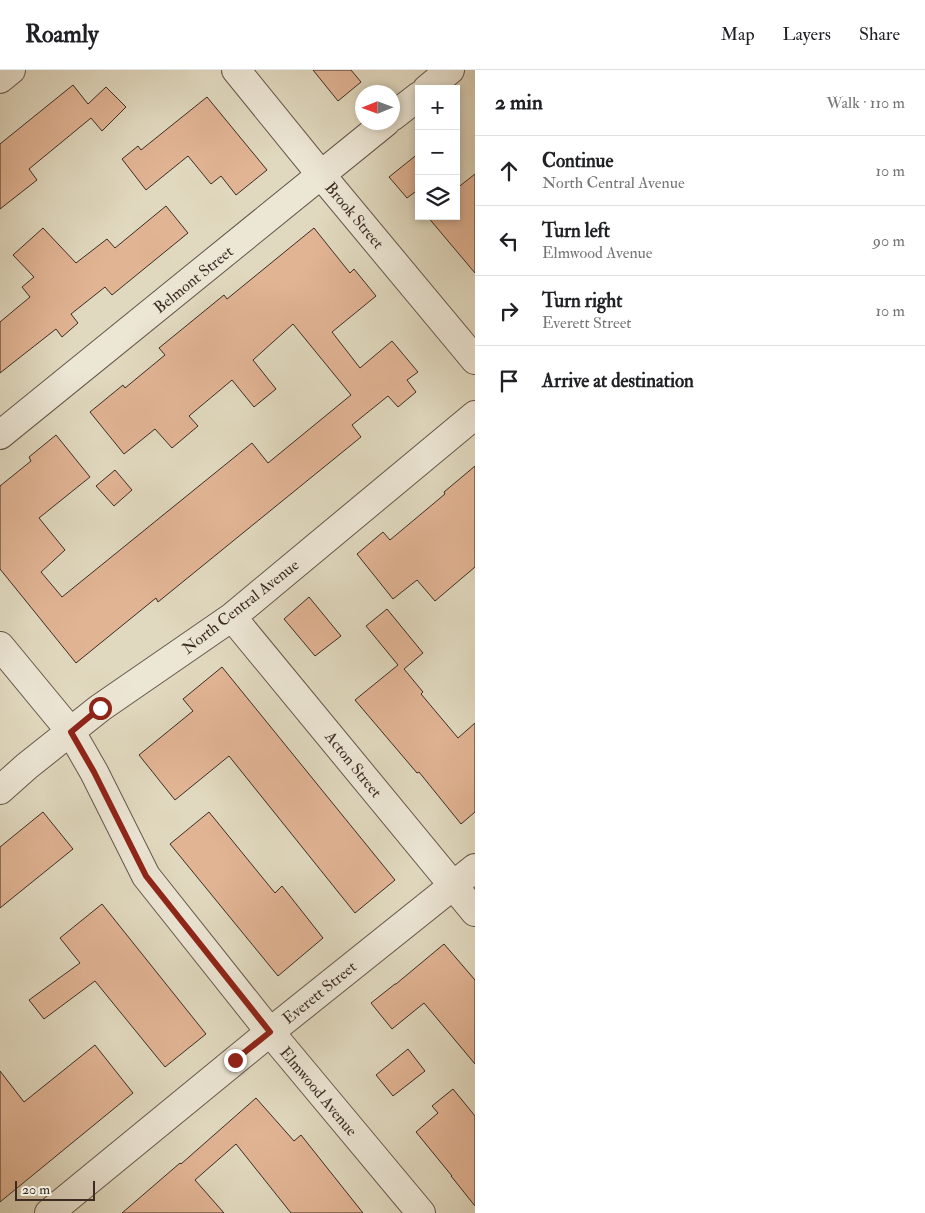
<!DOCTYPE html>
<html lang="en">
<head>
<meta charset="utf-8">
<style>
  body { margin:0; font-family:"IM FELL Double Pica",serif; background:#f2f2f2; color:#202124 }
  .controls { position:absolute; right:15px; top:15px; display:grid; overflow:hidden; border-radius:0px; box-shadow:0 2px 8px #0003 }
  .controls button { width:45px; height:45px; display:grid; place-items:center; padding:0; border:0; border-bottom:1px solid #e0e0e0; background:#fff; color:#202124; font:25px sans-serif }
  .compass { position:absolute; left:355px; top:15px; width:45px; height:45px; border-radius:50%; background:#fff; box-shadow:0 2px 8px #0003; rotate:269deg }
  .scale { position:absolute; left:15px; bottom:12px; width:80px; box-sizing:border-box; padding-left:5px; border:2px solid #3d2c24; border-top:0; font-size:14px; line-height:18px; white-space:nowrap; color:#3d2c24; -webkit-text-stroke:4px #ece6d5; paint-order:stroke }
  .stop { position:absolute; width:15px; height:15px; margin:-11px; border:4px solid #8f2418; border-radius:50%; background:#fff }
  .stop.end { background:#8f2418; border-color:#fff; box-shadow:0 1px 5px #0008 }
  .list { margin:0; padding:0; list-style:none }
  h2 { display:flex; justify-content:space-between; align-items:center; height:65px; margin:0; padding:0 20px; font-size:21px }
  h2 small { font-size:16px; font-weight:400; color:#757577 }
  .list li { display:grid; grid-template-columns:32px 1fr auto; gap:15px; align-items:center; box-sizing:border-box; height:70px; padding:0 20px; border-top:1px solid #e0e0e0 }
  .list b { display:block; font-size:19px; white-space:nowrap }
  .list p { margin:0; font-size:16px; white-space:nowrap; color:#757577 }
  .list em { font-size:16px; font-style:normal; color:#757577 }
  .icon { flex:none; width:28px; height:28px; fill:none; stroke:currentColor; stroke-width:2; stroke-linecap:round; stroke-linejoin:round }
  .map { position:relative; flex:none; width:475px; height:1143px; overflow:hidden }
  header { display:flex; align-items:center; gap:30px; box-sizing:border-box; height:70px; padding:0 25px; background:#fff; border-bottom:1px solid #e0e0e0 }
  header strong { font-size:24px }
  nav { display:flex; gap:28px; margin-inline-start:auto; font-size:18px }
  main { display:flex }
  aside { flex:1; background:#fff }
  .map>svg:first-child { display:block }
  .building { fill:#e1b494; stroke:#3d2c24 }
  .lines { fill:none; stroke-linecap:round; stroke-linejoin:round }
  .minor-casing { stroke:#66574b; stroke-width:30 }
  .minor { stroke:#ece6d5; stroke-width:28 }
  .route { stroke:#8f2418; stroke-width:6 }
  .labels { text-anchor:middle; stroke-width:4; stroke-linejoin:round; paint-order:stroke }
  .street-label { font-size:16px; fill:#3d2c24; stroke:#ece6d5 }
</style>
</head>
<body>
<header>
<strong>Roamly</strong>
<nav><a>Map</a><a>Layers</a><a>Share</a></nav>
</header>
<main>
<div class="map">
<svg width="475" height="1143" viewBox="0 0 475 1143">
  <rect width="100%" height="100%" fill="#e1d9bf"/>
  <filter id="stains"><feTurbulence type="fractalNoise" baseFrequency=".004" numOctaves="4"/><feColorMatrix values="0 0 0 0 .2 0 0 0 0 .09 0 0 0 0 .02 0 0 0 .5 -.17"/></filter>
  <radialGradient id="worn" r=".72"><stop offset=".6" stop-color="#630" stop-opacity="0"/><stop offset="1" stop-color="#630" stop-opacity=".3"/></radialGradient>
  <path class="building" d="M313,0H351L361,12L338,31Z
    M73,15L88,34L106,17L126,37L102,61L91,48L29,99L37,110L0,139V74Z
    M207,27L267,100L236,125L221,106L211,114L188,86L146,120L122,89L138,76L141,80Z
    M419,83V119L407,128L389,107Z
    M475,104V203L427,146H456V119Z
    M166,136L188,163L112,225L105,217L71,244L78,253L62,267L56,259L0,303V252L30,227L22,217L34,207L13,185L43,158L76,193L107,169L115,178Z
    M314,158L350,203L354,199L376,226L332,262L360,298L392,271L418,302L407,310L416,322L398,337L388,326L352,355L361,367L158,532L156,528L76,593L0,499V416L31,391L29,387L56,365L90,407L39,448L65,480L41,502L62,527L252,373L268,393L351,325L293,254L253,290L276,319L254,337L232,310L189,346L198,356L172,378L155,359L124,384L90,342L123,315L125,318L165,285L159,278L224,225L227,229Z
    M475,396V497L435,531L417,510L393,529L357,484L383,462L390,470L445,424L444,422Z
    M115,400L132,420L114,436L96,416Z
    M309,527L341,566L315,586L284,549Z
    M387,539L423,583L404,599L423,622L421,624L458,668L475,653V742L461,754L419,702L417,703L355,630L398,595L366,556Z
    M222,597L395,810L355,843L229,686L175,730L139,685L193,641L183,629Z
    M43,742L73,779L0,838V777Z
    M209,742L275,823L282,816L323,868L278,906L170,774Z
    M102,834L206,964L165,997L95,911L44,949L29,930L80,893L60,868Z
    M444,874L475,910V994L424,933L392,959L371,933L395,914H396Z
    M95,975L133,1023L0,1132V1001L24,1032Z
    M408,979L425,1001L393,1026L376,1005Z
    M453,1019L475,1046V1136L451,1106H452L416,1062L438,1043L432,1036Z
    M256,1028L294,1071L301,1065L363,1143H291L236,1074L195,1110L224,1143H122L180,1093L181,1094Z"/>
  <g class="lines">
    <defs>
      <path id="minor" d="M236,0L322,106L475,290
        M0,9L11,0
        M427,19L450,0
        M392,47L419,26
        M0,365L386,52
        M232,547L475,842
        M0,576L71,662L94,702L146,806L270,962L421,1143
        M0,720L27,696L100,638L232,547L475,345
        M49,1143L270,962L475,798"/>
    </defs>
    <use href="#minor" class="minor-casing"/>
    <use href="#minor" class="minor"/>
  </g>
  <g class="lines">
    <path class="route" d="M100,638L71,662L94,702L146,806L270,962L235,990"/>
  </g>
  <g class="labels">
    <g class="street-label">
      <text transform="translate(355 145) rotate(50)" y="6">Brook Street</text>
      <text transform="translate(193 209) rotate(-39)" y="6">Belmont Street</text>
      <text transform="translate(240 536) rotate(-38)" y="6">North Central Avenue</text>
      <text transform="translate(354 694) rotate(51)" y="6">Acton Street</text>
      <text transform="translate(319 922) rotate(-39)" y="6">Everett Street</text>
      <text transform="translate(319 1021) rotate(50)" y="6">Elmwood Avenue</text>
    </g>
  </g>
  <rect width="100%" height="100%" filter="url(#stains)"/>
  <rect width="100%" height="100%" fill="url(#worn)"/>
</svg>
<div class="controls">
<button>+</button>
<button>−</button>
<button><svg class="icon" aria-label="layers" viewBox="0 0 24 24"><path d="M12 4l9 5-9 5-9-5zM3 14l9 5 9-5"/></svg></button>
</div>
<svg class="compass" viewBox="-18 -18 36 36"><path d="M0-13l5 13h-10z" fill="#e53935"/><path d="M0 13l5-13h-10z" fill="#757577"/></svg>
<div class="scale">20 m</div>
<div class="stop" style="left:100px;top:638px"></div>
<div class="stop end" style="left:235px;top:990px"></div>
</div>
<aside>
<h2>2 min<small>Walk · 110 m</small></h2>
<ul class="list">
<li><svg class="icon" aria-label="ahead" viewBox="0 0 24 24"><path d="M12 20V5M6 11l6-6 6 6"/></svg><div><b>Continue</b><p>North Central Avenue</p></div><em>10 m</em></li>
<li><svg class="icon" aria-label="left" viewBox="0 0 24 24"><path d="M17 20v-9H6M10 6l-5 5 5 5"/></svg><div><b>Turn left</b><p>Elmwood Avenue</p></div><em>90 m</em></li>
<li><svg class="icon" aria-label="right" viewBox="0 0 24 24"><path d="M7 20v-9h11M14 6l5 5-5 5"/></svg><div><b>Turn right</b><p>Everett Street</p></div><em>10 m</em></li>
<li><svg class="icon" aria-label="arrive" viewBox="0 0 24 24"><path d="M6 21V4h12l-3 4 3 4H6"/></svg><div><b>Arrive at destination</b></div></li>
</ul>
</aside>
</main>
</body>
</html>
